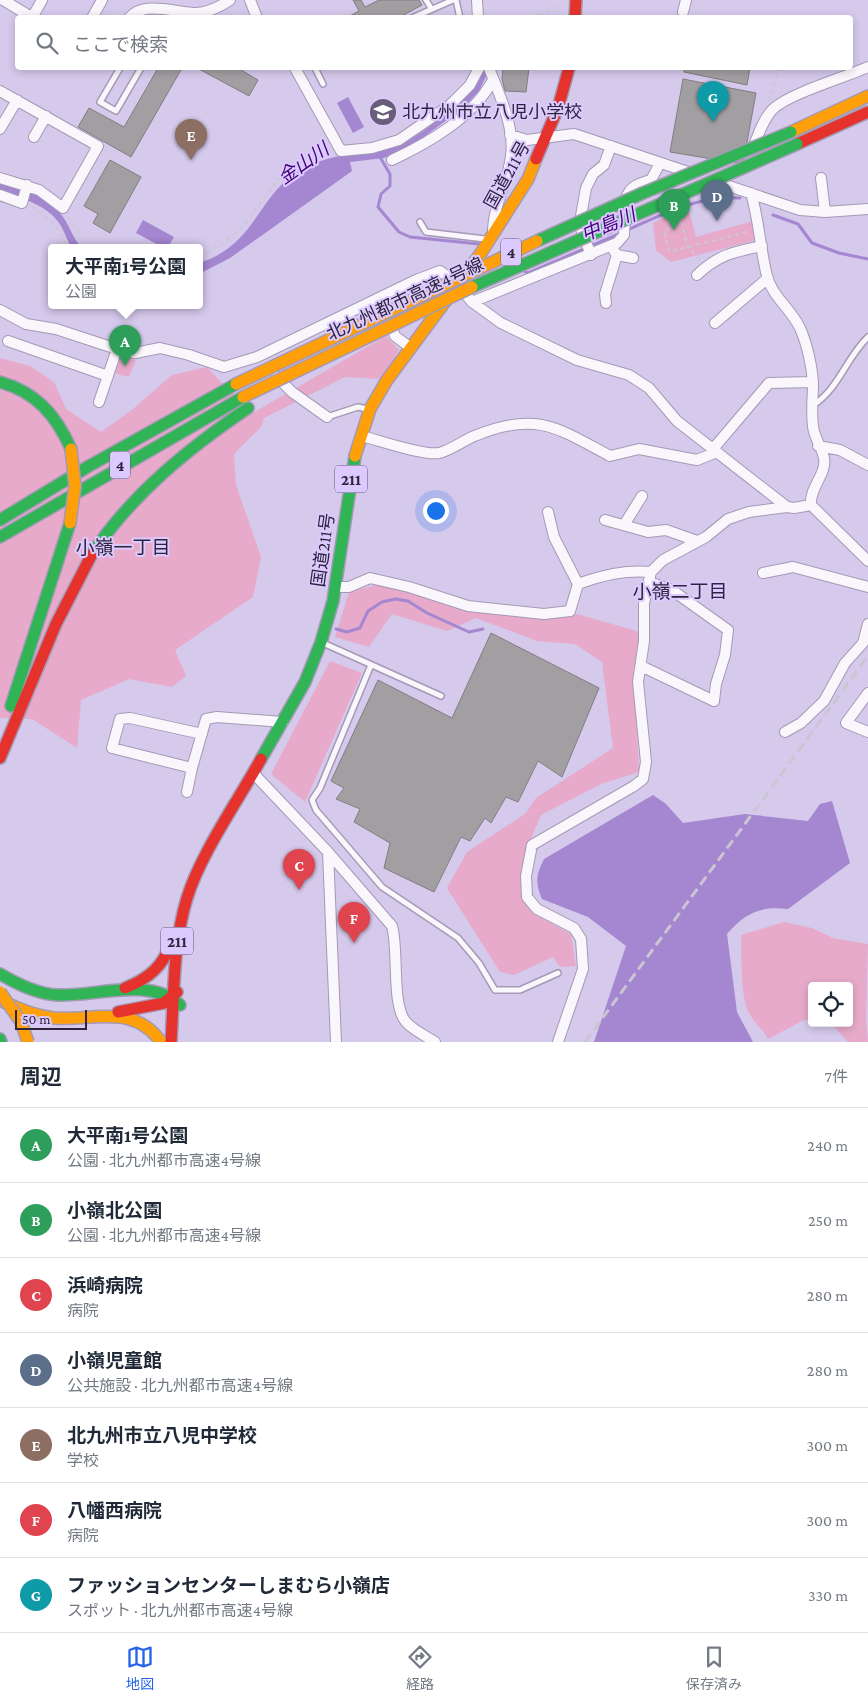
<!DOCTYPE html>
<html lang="ja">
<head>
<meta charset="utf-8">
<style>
  body { margin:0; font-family:"Crimson Pro","Noto Sans JP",serif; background:#f2f2f3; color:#1f2937 }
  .controls { position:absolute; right:15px; bottom:15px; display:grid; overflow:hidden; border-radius:5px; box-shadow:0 2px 8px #0003 }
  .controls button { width:45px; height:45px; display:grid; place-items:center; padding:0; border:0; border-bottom:1px solid #e0e1e3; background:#fff; color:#1f2937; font:25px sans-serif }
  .scale { position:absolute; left:15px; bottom:12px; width:72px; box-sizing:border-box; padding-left:5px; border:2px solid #2d243d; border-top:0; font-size:14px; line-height:18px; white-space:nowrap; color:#2d243d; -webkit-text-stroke:4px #dccaff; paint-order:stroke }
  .you { position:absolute; left:435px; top:510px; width:18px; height:18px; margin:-12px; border:4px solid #fff; border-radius:50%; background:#1a73e8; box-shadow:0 0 0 8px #1a73e833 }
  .badge { display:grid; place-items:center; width:32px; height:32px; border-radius:50%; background:#2563eb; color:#fff; font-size:16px; font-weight:700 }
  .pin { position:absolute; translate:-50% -41px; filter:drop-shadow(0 1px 2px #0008) }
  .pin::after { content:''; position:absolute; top:26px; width:18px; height:15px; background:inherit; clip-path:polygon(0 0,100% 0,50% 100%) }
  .popup { position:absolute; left:48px; top:244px; width:155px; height:65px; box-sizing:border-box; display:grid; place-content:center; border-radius:5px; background:#fff; filter:drop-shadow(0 1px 4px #0005); font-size:16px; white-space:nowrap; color:#747a83 }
  .popup b { font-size:19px; color:#1f2937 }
  .popup::after { content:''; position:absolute; left:50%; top:100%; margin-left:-10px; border:10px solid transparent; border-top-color:#fff }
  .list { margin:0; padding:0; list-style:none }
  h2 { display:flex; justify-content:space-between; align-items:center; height:65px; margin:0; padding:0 20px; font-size:21px }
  h2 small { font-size:16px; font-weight:400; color:#747a83 }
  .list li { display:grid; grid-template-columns:32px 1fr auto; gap:15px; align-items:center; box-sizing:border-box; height:75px; padding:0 20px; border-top:1px solid #e0e1e3 }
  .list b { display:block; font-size:19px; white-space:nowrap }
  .list p { margin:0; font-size:16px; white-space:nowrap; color:#747a83 }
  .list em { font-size:16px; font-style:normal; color:#747a83 }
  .icon { flex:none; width:28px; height:28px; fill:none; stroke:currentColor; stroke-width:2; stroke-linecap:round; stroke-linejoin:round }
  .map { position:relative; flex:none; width:868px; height:1042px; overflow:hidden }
  .search { position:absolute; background:#fff; box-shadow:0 2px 8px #0003; left:15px; right:15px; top:15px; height:55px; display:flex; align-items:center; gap:12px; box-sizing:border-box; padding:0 18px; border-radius:5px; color:#747a83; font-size:19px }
  .sheet { height:590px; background:#fff }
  nav { display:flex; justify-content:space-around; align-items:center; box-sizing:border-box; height:70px; border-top:1px solid #e0e1e3; background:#fff; font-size:14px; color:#747a83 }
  nav a { display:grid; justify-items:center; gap:2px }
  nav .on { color:#2563eb }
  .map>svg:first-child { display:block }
  .green { fill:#e7aaca }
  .water { fill:#a486d1 }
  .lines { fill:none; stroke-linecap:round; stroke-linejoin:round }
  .stream { stroke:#a486d1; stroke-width:3 }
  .building { fill:#a19fa2; stroke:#807e80 }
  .lane-casing { stroke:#a49ab5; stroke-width:8 }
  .street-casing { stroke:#a49ab5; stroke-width:12 }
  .fast-casing { stroke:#a49ab5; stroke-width:14 }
  .slow-casing { stroke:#a49ab5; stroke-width:14 }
  .jam-casing { stroke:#a49ab5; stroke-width:14 }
  .path { stroke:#ccc9d2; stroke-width:2; stroke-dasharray:4 4; stroke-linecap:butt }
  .lane { stroke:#f9f7fc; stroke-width:5 }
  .street { stroke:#f9f7fc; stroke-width:10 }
  .fast { stroke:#30b455; stroke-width:11 }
  .slow { stroke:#ff9f0a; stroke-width:11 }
  .jam { stroke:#e5322d; stroke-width:11 }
  .rail { stroke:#cac6d1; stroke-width:3; stroke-dasharray:10 5; stroke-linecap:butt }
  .fast-bridge-casing { stroke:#a49ab5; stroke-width:14; stroke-linecap:butt }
  .slow-bridge-casing { stroke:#a49ab5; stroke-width:14; stroke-linecap:butt }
  .fast-bridge { stroke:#30b455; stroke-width:11 }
  .slow-bridge { stroke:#ff9f0a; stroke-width:11 }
  .labels { text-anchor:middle; stroke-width:4; stroke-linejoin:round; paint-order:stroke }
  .shield { fill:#dccaff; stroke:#625677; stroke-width:1 }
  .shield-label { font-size:16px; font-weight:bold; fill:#2d243d }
  .poi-label { font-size:18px; fill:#2d243d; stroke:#dccaff; text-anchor:start }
  .street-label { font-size:18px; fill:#2d243d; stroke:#dccaff }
  .water-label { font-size:19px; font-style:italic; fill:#440279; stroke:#dccaff }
  .neighbourhood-label { font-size:19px; fill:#2d243d; stroke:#dccaff }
</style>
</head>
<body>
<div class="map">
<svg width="868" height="1042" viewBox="0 0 868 1042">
  <rect width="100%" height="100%" fill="#d5c9ec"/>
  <path class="green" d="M688,207L696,237L753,221L756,240L671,262L656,250L653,223Z
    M386,336L399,350L382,379L345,377L264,418L261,427L234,454L236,485L261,557L253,597L175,650L186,676L172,687L129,679L81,700L77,748L32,719L0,718V358L30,366L54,382L66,409L101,432L133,409L172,375L207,367L251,414Z
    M121,356L136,360L129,377L115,373Z
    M384,583L546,618L577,614L640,632L635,682L639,772L601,784L541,815L529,843L522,896L536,915L571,934L576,966L560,967L553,957L514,975L500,972L447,888L467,852L525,814L536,798L613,748L602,662L575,644L537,641L476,618L447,631L392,614L369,647L335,637L349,592Z
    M330,661L362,673L305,802L271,774Z
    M784,922L812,928L833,938L868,944L866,1017L868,1042H848L831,1023H849V986H812V1020H804L768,1039C763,1029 754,1023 749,1013C740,997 742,955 741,935Z"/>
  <path class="water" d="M482,68H490L479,91L463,108L413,145L384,158L350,162L352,171L230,258L199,274V263C254,246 256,201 294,174C323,154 356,155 388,147C431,137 457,99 482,68Z
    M348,97L364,127L353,133L337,103Z
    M0,183C24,190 49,195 63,217C70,227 73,238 81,247H71C67,240 65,233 61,226C49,205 21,198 0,191Z
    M143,220L174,237L168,247H162L136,233Z
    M653,795L666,804L683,823L745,814L808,821L820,804L832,801L850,863L788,909C760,906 745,913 727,934L737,1012L753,1042H594L626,946L588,917L542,899C535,883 536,875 544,859Z"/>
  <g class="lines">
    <path class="stream" d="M380,157L390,174V186L381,194L378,207L399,232L410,237L479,244
      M773,215L798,224L812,243L839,253L868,259
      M627,230C664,214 699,195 740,198
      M524,271L528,273L621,233
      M336,629L347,632L360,628L368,611L382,602L395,599L408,601L427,613L469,632L483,629"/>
  </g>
  <path class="building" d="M353,0H361L365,7L379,0H419L422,5L398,18H346L359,11Z
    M158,68H182L131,157L78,127L89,108L124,127Z
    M197,68H243L241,70L258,80L249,96Z
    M503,68H529L526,92L505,91L502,79Z
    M684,68H750L747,85L684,72Z
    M683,79L756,93L743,164L670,152Z
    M110,160L141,177L110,233L93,223L98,214L84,206Z
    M491,633L599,688L562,777L538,761L518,802L506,797L491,823L485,818L470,841L461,837L434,892L384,868L390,843L354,822L360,809L336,799L344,788L331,781L378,680L452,718Z"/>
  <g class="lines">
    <defs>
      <path id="lane" d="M426,0L431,8
        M456,0L460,18
        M412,18L453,0
        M120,68L100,102L116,111L141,68
        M315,68L323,84
        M420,222L426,232L485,239
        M812,406C839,389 846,358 868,337
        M327,417L358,407L367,409
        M323,643L441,696
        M371,665L320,788L312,800L316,810L382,887L458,938L479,963L495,990H520L558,973"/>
      <path id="street" d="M3,0L33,18
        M250,0L257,18
        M477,0L478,18
        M683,12L686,0
        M32,18L42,0
        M92,18L102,0
        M129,18C144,0 176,13 197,13C208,12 221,6 230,0
        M295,68L341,151L372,148L399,140L450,105L470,85L479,68
        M489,68C499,94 515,127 511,156C508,183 494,202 493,230
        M0,91L98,146L63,208L39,190L0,178
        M0,129L17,100
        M510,135L527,140L574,134L691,173
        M34,137L46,116
        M753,148C758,135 763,120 772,110C787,94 846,77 868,67
        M392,160C430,142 472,118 493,80
        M821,178L825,212
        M714,181L800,210L825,212L868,209
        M751,193C759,220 760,248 767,276C772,296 791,309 800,328C807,344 812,366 813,383C813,397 811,411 813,426C814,438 822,447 824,458C827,474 809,488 811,505L868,561
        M0,195L22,203L27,185
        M626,199C629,186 640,183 651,180L660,163
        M614,251L617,255L633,258
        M591,255L581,229V216L586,188L593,174L604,165L611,146
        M697,275C719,254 734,252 762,246
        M472,302L617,243L624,235L625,216
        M606,303L605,294L617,255
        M0,310L26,324L56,329L117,349L135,353L160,348L189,355L224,367L257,357L416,280L440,271L458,285L472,302L501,323L577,360L629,375L649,388L677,421L787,507
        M389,322L395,336L411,348
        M715,323L768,278
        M8,341L108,376
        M277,377L292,392L327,417
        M99,402L117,349
        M361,436C379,440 423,456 439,453C452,450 465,439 477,435C536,411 558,428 610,456L639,449L697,460L717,452
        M818,446L840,450L868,465
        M713,449L769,383L813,382
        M605,520L648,532L666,530L697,541
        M624,525L642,496
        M763,573L793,567L868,587
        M578,584C603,575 624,570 651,572
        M335,587H349L370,578L409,587L468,606L544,614L570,611L578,584L554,537L548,512
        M641,666L714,701L716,684L725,655L728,630L672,590L649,582
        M868,693L846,723L868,732
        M785,732L801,723L824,701L845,663L863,643L868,624
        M202,734L130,718L120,719L112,748L192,768L206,719L217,717L283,722
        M254,774L328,852L392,926C399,950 391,1005 406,1022C413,1030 426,1036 435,1042
        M187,792L192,768
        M328,852L336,1042
        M558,1042L583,969L581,939L574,928L537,909L527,897L526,876L532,845L634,786L643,779L646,762L638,682L644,641V603L651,572L663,560L706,537L728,519L749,512L787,507L794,508L811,505"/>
      <path id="fast" d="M0,382C36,392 56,415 71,449
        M0,520L89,466L236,384
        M0,537L243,397
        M92,554C132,494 189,448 248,408
        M11,706L70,523
        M261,759L305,682L321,642L333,601L355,456
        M0,974C17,984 37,994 57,995C96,997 149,976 180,1005
        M0,1039L1,1042"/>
      <path id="slow" d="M791,132L868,96
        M355,456L370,409L387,380L481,253L528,179L536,159
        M2,1001C18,1009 35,1016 54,1018C93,1021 134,1003 161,1042"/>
      <path id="jam" d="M575,18L576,0
        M797,144L868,112
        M536,159L558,108L569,68
        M0,758L56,624L92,554
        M125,988C148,979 164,966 171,942
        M118,1012L164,1003L177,992
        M171,1042C174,994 173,944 187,898C201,853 238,801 261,759"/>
    </defs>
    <use href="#lane" class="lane-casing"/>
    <use href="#street" class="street-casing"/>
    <use href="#fast" class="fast-casing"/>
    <use href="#slow" class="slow-casing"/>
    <use href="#jam" class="jam-casing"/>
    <path class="path" d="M531,18L562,5
      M768,101L779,68
      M32,206L56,225L68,247
      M68,217L88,247
      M199,256C217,248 236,236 248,220C273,188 285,159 330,152
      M700,260L688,247L682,223L664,231L669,252L750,231"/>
    <use href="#lane" class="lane"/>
    <use href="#street" class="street"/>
    <use href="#fast" class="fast"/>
    <use href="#slow" class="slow"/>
    <use href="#jam" class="jam"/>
    <path class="rail" d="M585,1042L868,656"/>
    <defs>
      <path id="fast-bridge" d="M537,241L643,193L791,132
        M472,287L797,144"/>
      <path id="slow-bridge" d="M236,384L537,241
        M243,397L472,287
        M70,523L75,486L71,449
        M0,992L21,1022L28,1042"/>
    </defs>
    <use href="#fast-bridge" class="fast-bridge-casing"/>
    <use href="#slow-bridge" class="slow-bridge-casing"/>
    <use href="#fast-bridge" class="fast-bridge"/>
    <use href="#slow-bridge" class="slow-bridge"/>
  </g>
  <defs>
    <symbol id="school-disc" viewBox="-11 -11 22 22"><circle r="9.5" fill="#685e7a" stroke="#dccaff"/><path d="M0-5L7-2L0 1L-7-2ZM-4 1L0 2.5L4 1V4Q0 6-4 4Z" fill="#fff"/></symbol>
  </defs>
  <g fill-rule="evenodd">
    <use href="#school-disc" x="367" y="96" width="32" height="32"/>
  </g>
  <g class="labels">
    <g class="shield">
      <rect x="501" y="238.5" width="20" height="27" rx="4"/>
      <rect x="110" y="451.5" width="20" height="27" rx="4"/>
      <rect x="335" y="465.5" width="32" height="27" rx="4"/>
      <rect x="161" y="927.5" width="32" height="27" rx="4"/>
    </g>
    <g class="shield-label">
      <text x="511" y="258">4</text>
      <text x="120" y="471">4</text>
      <text x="351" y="485">211</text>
      <text x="177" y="947">211</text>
    </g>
    <g class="poi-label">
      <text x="402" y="118">北九州市立八児小学校</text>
    </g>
    <g class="street-label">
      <text transform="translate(507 175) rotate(-61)" y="6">国道211号</text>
      <text transform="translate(405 299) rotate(-25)" y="6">北九州都市高速4号線</text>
      <text transform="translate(323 550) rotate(-82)" y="6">国道211号</text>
    </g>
    <g class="water-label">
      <text transform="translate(303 163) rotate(-35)" y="7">金山川</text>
      <text transform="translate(608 224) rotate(-23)" y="7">中島川</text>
    </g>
    <g class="neighbourhood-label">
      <text x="123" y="554">小嶺一丁目</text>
      <text x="680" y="598">小嶺二丁目</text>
    </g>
  </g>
</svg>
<div class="controls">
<button><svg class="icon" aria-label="locate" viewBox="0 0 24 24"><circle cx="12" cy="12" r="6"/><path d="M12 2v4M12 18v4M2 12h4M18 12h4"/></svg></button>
</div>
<div class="scale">50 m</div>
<div class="you"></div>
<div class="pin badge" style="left:125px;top:366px;background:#2e9e5b">A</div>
<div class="popup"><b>大平南1号公園</b>公園</div>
<div class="pin badge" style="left:674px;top:230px;background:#2e9e5b">B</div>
<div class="pin badge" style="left:299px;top:890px;background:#e0444e">C</div>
<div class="pin badge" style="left:717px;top:221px;background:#5c6f8a">D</div>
<div class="pin badge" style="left:191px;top:160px;background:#8d6e63">E</div>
<div class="pin badge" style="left:354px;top:943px;background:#e0444e">F</div>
<div class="pin badge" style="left:713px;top:122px;background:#0f9aa8">G</div>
<div class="search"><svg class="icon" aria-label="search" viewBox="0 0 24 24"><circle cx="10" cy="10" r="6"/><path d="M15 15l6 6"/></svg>ここで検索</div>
</div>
<section class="sheet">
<h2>周辺<small>7件</small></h2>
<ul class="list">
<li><span class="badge" style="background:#2e9e5b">A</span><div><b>大平南1号公園</b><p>公園 · 北九州都市高速4号線</p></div><em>240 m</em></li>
<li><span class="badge" style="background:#2e9e5b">B</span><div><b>小嶺北公園</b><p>公園 · 北九州都市高速4号線</p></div><em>250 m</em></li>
<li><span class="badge" style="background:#e0444e">C</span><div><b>浜崎病院</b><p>病院</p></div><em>280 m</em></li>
<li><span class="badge" style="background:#5c6f8a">D</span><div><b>小嶺児童館</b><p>公共施設 · 北九州都市高速4号線</p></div><em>280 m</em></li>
<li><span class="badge" style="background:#8d6e63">E</span><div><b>北九州市立八児中学校</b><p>学校</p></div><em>300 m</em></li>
<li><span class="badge" style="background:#e0444e">F</span><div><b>八幡西病院</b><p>病院</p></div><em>300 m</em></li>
<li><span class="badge" style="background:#0f9aa8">G</span><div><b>ファッションセンターしまむら小嶺店</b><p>スポット · 北九州都市高速4号線</p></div><em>330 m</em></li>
</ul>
</section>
<nav>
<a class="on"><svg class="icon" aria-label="map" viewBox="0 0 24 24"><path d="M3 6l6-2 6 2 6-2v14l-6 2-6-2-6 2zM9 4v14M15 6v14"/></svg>地図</a>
<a><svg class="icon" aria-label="directions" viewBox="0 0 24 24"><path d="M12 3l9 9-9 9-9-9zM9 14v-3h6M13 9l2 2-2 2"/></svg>経路</a>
<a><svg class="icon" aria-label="saved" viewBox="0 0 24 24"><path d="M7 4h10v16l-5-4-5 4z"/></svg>保存済み</a>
</nav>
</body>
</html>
